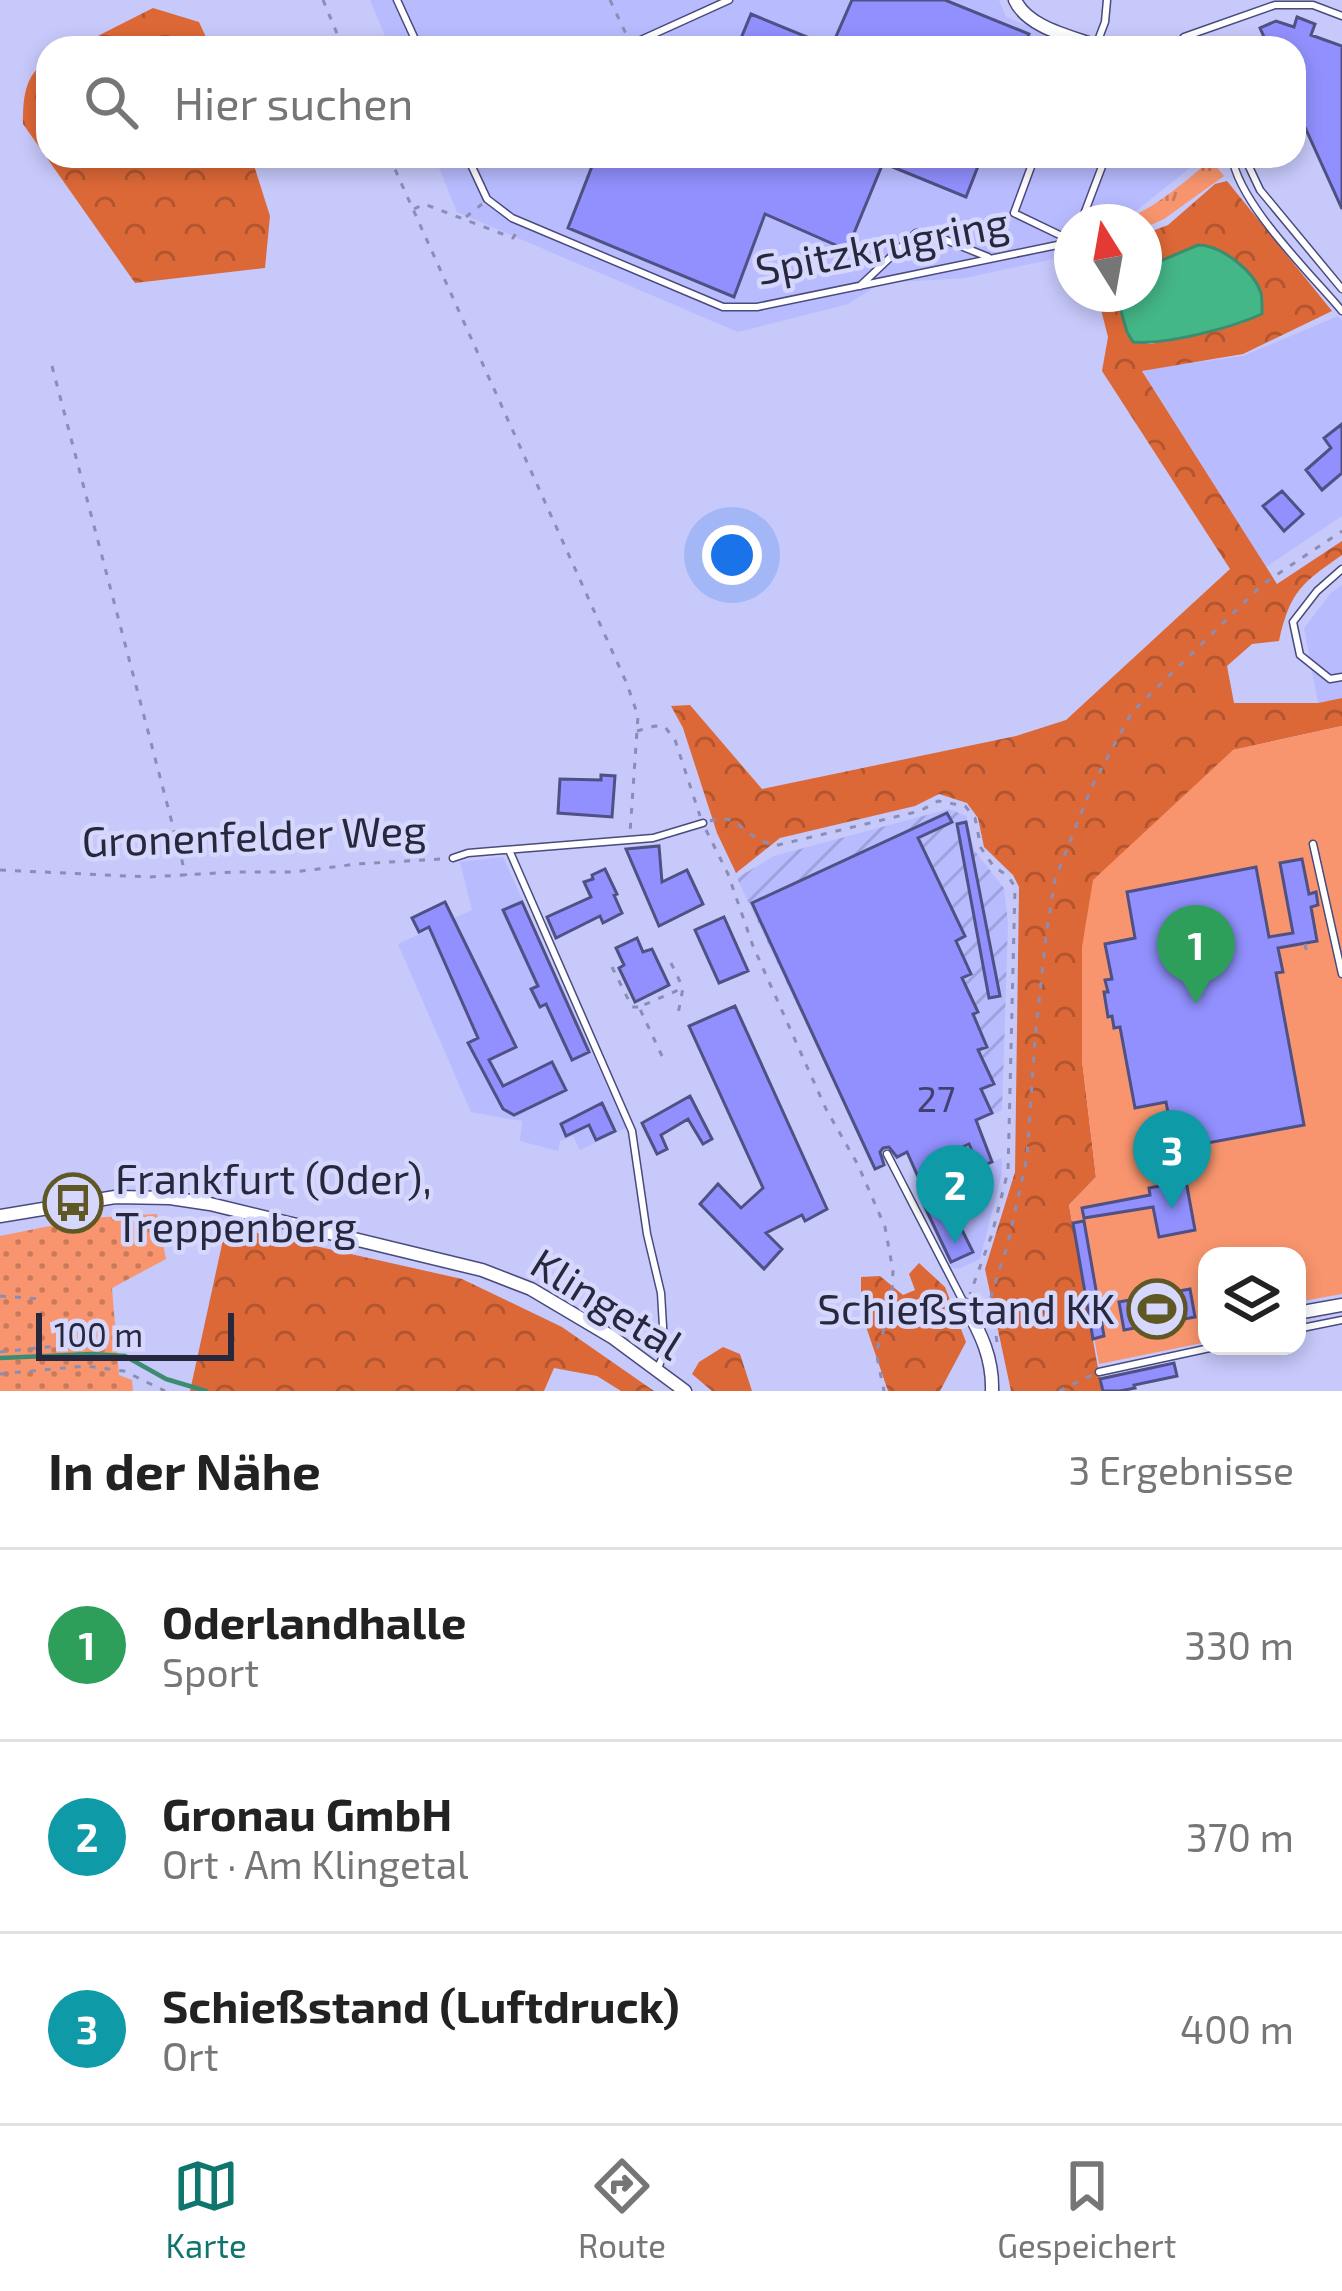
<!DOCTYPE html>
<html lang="de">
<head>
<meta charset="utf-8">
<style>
  body { margin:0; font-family:"Exo 2",sans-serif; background:#f6f6f6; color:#222 }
  .controls { position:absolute; right:36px; bottom:36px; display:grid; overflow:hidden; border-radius:24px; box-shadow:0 6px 18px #0003 }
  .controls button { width:108px; height:108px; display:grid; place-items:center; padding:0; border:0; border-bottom:3px solid #e0e0e0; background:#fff; color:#222; font:60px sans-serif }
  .compass { position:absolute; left:1054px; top:204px; width:108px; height:108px; border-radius:50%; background:#fff; box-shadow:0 6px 18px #0003; rotate:349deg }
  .scale { position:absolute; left:36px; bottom:30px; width:198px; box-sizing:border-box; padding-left:12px; border:6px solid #27273e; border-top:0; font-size:33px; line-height:42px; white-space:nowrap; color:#27273e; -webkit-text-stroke:9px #d5d8fc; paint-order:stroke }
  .you { position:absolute; left:732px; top:555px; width:42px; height:42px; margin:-30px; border:9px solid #fff; border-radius:50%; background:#1a73e8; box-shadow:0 0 0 18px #1a73e833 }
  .badge { display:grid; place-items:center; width:78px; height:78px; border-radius:50%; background:#0f766e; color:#fff; font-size:39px; font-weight:700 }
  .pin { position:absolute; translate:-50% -99px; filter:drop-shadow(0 3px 6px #0008) }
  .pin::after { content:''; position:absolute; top:63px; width:42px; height:36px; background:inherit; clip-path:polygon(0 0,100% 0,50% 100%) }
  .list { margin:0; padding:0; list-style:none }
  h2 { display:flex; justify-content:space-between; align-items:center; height:156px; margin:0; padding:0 48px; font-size:51px }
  h2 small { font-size:39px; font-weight:400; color:#767676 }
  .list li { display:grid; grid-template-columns:78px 1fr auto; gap:36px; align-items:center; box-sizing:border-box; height:192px; padding:0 48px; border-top:3px solid #e0e0e0 }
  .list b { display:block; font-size:45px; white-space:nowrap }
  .list p { margin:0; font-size:39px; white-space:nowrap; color:#767676 }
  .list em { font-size:39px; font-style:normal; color:#767676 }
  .icon { flex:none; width:66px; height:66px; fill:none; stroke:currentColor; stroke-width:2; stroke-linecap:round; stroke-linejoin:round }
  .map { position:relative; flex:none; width:1342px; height:1391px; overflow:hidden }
  .search { position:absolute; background:#fff; box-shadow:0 6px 18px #0003; left:36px; right:36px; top:36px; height:132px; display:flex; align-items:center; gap:30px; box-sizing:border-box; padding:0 42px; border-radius:36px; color:#767676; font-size:45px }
  .sheet { height:732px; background:#fff }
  nav { display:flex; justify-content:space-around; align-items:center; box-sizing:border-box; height:168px; border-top:3px solid #e0e0e0; background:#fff; font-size:33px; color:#767676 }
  nav a { display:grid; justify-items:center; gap:6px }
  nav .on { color:#0f766e }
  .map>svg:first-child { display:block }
  .built { fill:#b8bbfe }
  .industrial { fill:url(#industrial-furrows) }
  .grass { fill:url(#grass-tufts) }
  .forest { fill:url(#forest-crowns) }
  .garden { fill:url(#garden-dots) }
  .pitch { fill:#f8956e }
  .water { fill:#44b787; stroke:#3b8c71; stroke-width:3 }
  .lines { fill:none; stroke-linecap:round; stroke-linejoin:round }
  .stream { stroke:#3b8c71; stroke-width:4.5 }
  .building { fill:#9190fe; stroke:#4f5083; stroke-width:3 }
  .lane-casing { stroke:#494a7d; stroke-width:9 }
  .street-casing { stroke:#494a7d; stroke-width:15 }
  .path { stroke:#8b8db4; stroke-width:3; stroke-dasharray:6 9; stroke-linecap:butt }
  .lane { stroke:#fff; stroke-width:6 }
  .street { stroke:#fff; stroke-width:12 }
  .labels { text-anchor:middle; stroke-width:9; stroke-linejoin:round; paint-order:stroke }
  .number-label { font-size:36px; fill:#42416e }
  .street-label { font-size:42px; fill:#27273e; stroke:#d5d8fc }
  .poi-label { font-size:42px; fill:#27273e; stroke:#d5d8fc; text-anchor:start }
</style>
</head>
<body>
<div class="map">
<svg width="1342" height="1391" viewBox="0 0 1342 1391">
  <defs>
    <pattern id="industrial-furrows" width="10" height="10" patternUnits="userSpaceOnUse" patternTransform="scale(3)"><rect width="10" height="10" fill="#b8bbfe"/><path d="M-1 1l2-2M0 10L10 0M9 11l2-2" fill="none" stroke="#9ea1db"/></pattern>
    <pattern id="grass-tufts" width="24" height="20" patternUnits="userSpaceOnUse" patternTransform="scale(3)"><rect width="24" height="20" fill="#f8956e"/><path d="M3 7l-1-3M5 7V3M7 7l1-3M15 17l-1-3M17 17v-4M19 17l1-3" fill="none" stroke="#c97a5c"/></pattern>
    <pattern id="forest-crowns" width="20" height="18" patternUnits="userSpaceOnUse" patternTransform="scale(3)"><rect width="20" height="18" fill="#dd6837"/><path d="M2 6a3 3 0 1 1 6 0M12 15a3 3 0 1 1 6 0" fill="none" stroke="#b35630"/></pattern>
    <pattern id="garden-dots" width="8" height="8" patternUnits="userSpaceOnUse" patternTransform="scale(3)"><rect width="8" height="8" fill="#f8956e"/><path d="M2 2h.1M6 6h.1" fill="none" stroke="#c97a5c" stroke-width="1.8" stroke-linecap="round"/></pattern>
  </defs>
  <rect width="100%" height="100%" fill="#c6c9fa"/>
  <path class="built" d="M370,0H999L1006,17L1083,48H390Z
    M434,156H1205L1122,222H1072V255L965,278L881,283L848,304L738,332L457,212Z
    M1338,316L1342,321V516L1266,567L1142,370L1243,356Z
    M1342,585V698L1318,703L1304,628L1331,593Z
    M503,857L626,1128L580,1150L573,1136L560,1141L558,1151L520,1141L522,1121L471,1112L398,944L472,910L460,862Z
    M1002,1158V1173L980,1259L958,1269L951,1267L916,1193Z"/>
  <path class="industrial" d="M949,809L966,816L974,850L1004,888L1008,923L1002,1110L875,1170L737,878L774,856Z"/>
  <path class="grass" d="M1211,160L1224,176L1164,219L1144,228V222H1119C1153,210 1183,183 1211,160Z"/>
  <path class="forest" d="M153,8L199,22L211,48H74Z
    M48,61V156H251L270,216L265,268L135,283L23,124C23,99 24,74 48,61Z
    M1227,181L1332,311L1243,354L1142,371L1277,584L1342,541V555C1302,583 1290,591 1279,641L1252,644L1227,666L1234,703H1318L1342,698V726L1233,750L1082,1060L1096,1177L1069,1205L1102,1391H1011L985,1269L1015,1172L1019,887L1013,875L984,847L978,818L967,803L939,794L915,806L780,838L736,873L717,833L683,728L671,706L690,705L762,789L1016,736L1066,720L1230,569L1102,371L1108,337L1097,294H1116L1127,332L1134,342L1151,344L1243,323L1198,245L1144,268V234L1168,225L1215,184Z
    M226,1226L462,1279L562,1327L654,1391H621L597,1376L554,1368L544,1391H190Z
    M919,1263L945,1287L966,1342L940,1391H888L861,1312V1277L880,1276L903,1295L915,1290L909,1274Z
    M723,1347L740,1354L752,1391H712L692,1374L699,1362Z"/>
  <path class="garden" d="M157,1214L166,1259L112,1288L119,1375L132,1380L133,1391H0V1236L90,1218Z"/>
  <path class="pitch" d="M1342,726V1294L1297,1302V1256H1207V1342L1099,1364L1069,1205L1096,1177L1082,1060V947L1093,880L1233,750Z"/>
  <path class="water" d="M1198,245C1221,245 1254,271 1261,293C1262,295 1262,312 1262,314C1231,328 1166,345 1133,342L1127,332L1116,294H1144V268Z"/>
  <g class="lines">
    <path class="stream" d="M0,1358L91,1354L125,1356L166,1379L206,1391"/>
  </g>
  <path class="building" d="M852,0H945L1029,34L1023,48H831Z
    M751,14L812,39L808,48H737Z
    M1297,17L1315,24L1311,35L1342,46V209L1294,103V48H1269L1260,28L1276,21L1294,27Z
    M596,156H982L966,197L883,163L847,250L765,214L734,297L568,228Z
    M1342,424V473L1322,490L1306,470L1331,448L1324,438Z
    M1282,491L1303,514L1284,531L1263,506Z
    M601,775L615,776L612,817L558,813L560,779L601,780Z
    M947,813L952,822L918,838L965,936L956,941L971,974L962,978L978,1012L973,1014L987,1047L978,1050L994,1084L981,1089L992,1113L976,1120L992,1162L979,1167L969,1144L931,1162L935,1171L919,1179L907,1152L897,1157L889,1147L883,1148L880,1152L884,1165L875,1169L752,903Z
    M966,822L1000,996L989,998L957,824Z
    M659,846L662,882L687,870L703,904L659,926L626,849Z
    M1302,859L1309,894L1316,892L1318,905L1311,907L1317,941L1278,948L1283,972L1276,973L1304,1125L1175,1149L1166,1102L1135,1108L1120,1027L1114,1028L1112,1016L1108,1017L1104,992H1108L1105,980L1112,979L1105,944L1135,938L1127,892L1256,867L1269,937L1293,933L1280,863Z
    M605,869L617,894L614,895L622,913L603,923L600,916L556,938L547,917L591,897L584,882L593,879L592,875Z
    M445,902L516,1047L489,1060L503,1086L552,1062L566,1090L514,1115L503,1109L468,1043L478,1038L429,927L419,932L412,918Z
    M522,902L589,1052L572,1060L546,1004L540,1007L531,989L538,986L503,910Z
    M724,917L748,971L719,983L695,930Z
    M637,938L643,952L652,949L669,985L635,1002L619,968L624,965L616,948Z
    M735,1006L827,1209L805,1221L802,1215L766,1233L782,1249L764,1269L700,1204L718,1184L741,1208L763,1188L689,1026Z
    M690,1096L712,1139L703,1144L688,1119L661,1135L667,1149L657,1154L642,1123Z
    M602,1103L615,1131L596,1140L589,1125L566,1136L561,1124Z
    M980,1174L989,1192L952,1210L973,1252L951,1262L922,1201Z
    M1186,1181L1195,1230L1159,1237L1153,1207L1084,1218L1082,1208L1150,1195L1149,1188Z
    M1084,1221L1104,1336L1093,1339L1073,1223Z
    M1190,1289L1195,1317L1124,1330L1119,1302Z
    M1174,1363L1177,1376L1134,1385L1135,1388L1120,1391H1103L1100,1379Z"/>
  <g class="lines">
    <defs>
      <path id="lane" d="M397,0L419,48
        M1097,43L1105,22L1107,0
        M623,48L729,0
        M1176,48L1184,37L1275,5H1313L1342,16
        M467,156L487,199L512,218L723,307H757L1072,242
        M1035,156L1014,213L1070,240
        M1232,156C1238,203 1310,273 1342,311
        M1244,156L1260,190L1342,289
        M1081,222L1106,156
        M860,286L916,233L926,232L988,257
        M1342,569L1317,591L1293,622L1300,655L1330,679L1342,677
        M1313,844L1342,974
        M509,850L632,1131L647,1234L661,1293L664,1343L663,1356L658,1368
        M453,858L468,853L653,838L703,823
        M887,1154L965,1305
        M1297,1329L1342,1320
        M1099,1372L1219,1346"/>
      <path id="street" d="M1015,0C1028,29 1075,37 1102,48
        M0,1216L115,1197L170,1198L210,1204L482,1270L531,1289L612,1337L685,1391
        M965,1305C981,1334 993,1358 992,1391
        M1297,1313L1342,1305"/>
    </defs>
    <use href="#lane" class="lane-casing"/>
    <use href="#street" class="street-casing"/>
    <path class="path" d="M323,0L343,48
      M610,0L627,36
      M389,156L627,684L638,716L630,833
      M414,209L424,204L513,238L518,230
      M466,217L482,204
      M52,366L186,876
      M637,731L655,726L665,727L675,740L700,816
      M710,821C732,813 738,826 755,837C761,841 768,843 774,846L920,811L938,801L965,806L975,818L981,848L994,867L1008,876L1015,887L1008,1171L992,1234L970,1294
      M706,830L728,874L753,946L826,1109L858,1165L885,1227L893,1271L891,1310L876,1352L884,1391
      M0,870L149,877L234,872H294L357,864L441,859
      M1305,944L1307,954
      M671,963L683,988L677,1019
      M612,967L632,1007H639
      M662,1056L639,1007L683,988
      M0,1296L41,1299
      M997,1342L990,1300L1008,1243L1027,1157L1035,1039L1046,936L1055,879L1092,786L1132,712L1263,584L1342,531
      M0,1352L104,1341
      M0,1374L85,1366L124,1371L165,1391
      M1059,1391L1092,1375"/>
    <use href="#lane" class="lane"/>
    <use href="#street" class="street"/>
  </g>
  <defs>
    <symbol id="bus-ring" viewBox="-11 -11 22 22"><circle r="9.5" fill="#d5d8fc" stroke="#5f5825" stroke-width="1.5"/><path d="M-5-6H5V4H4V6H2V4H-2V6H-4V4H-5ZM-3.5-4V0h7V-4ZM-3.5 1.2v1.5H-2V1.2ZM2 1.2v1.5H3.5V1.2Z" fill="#5f5825"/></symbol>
    <symbol id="stadium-ring" viewBox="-11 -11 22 22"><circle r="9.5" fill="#d5d8fc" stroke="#5f5825" stroke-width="1.5"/><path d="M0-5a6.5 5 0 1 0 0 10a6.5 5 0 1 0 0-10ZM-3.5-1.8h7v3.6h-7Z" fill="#5f5825"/></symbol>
  </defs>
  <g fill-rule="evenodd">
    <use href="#bus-ring" x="40" y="1170" width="66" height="66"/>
    <use href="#stadium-ring" x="1124" y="1276" width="66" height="66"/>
  </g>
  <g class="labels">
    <g class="number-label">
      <text x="936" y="1112">27</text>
    </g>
    <g class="street-label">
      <text transform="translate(882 246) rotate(-11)" y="15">Spitzkrugring</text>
      <text transform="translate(254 836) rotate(-2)" y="15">Gronenfelder Weg</text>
      <text transform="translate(607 1304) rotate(32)" y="15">Klingetal</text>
    </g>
    <g class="poi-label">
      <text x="115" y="1194">Frankfurt (Oder),<tspan x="115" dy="48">Treppenberg</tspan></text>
      <text x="1115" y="1324" text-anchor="end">Schießstand KK</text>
    </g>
  </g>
</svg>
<div class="controls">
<button><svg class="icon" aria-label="layers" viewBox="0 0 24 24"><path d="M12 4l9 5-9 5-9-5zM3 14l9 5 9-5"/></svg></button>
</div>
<svg class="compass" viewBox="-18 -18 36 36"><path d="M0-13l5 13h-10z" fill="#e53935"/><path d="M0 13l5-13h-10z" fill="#767676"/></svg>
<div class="scale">100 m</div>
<div class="you"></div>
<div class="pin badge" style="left:1196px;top:1004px;background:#2e9e5b">1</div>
<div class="pin badge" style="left:955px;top:1244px;background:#0f9aa8">2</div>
<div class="pin badge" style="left:1172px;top:1209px;background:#0f9aa8">3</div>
<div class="search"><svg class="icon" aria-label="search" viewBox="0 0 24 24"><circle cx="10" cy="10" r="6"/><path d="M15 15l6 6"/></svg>Hier suchen</div>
</div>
<section class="sheet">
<h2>In der Nähe<small>3 Ergebnisse</small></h2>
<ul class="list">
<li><span class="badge" style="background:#2e9e5b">1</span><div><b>Oderlandhalle</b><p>Sport</p></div><em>330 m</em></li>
<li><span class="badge" style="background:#0f9aa8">2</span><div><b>Gronau GmbH</b><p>Ort · Am Klingetal</p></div><em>370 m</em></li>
<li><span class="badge" style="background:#0f9aa8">3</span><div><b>Schießstand (Luftdruck)</b><p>Ort</p></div><em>400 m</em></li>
</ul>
</section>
<nav>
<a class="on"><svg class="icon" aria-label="map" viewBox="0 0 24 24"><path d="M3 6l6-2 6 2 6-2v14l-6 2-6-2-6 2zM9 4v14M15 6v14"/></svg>Karte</a>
<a><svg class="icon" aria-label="directions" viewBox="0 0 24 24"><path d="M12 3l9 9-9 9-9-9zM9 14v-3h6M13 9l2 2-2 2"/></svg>Route</a>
<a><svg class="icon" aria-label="saved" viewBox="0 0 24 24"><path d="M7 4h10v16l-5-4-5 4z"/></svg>Gespeichert</a>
</nav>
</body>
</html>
